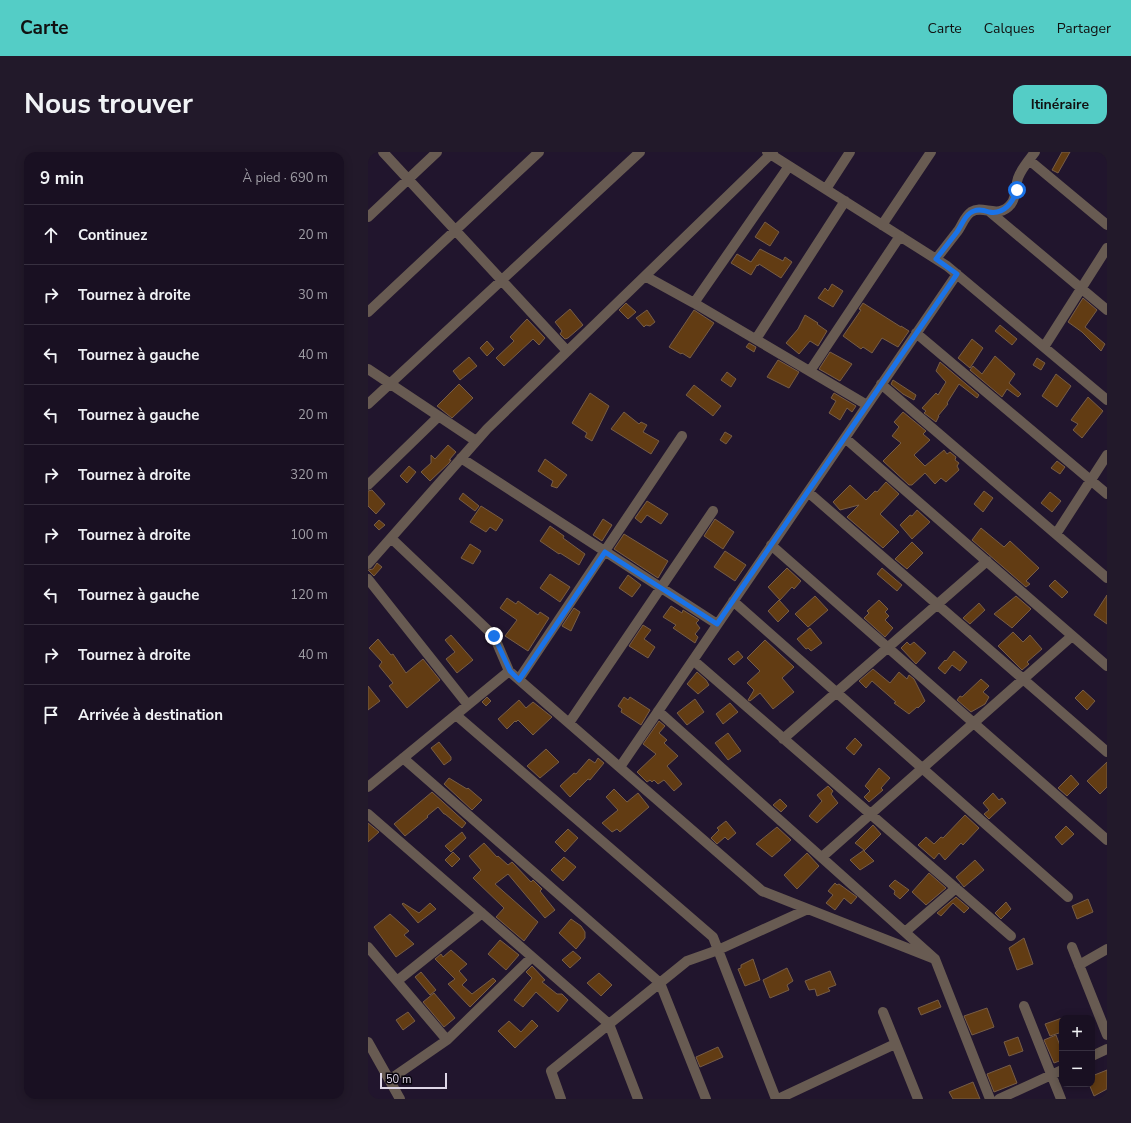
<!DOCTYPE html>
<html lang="fr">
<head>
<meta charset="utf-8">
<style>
  body { margin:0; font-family:"Nunito Sans",sans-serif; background:#22192a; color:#f1f3f6 }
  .controls { position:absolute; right:12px; bottom:12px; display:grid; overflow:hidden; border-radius:8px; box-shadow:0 2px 10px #0003 }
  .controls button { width:36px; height:36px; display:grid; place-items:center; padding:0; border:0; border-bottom:1px solid #373040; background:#191022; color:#f1f3f6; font:20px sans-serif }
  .scale { position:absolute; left:12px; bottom:10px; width:67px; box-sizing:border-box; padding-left:4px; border:2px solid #ded6e7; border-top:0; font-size:11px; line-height:14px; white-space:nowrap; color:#ded6e7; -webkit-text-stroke:3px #08040d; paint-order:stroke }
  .stop { position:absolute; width:12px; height:12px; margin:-9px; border:3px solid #1a73e8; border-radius:50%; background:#fff }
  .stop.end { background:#1a73e8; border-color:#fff; box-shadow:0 1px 4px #0008 }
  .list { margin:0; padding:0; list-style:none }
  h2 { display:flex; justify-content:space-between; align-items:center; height:52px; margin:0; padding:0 16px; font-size:17px }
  h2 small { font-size:13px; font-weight:400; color:#9f9da5 }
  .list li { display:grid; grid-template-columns:26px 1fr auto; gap:12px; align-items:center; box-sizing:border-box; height:60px; padding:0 16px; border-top:1px solid #373040 }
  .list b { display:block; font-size:15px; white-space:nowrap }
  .list em { font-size:13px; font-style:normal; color:#9f9da5 }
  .icon { flex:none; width:22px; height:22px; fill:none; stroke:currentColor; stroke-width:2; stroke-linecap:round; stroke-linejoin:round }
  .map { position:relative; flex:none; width:739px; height:947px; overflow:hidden; border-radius:12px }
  header { display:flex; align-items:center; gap:24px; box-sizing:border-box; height:56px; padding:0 20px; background:#54cdc6; color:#111 }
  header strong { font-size:19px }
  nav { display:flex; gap:22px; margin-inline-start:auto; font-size:14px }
  .intro { display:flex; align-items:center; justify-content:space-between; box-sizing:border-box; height:96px; padding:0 24px }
  h1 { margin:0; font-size:28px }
  .button { padding:10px 18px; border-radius:12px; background:#54cdc6; color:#111; font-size:14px; font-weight:700 }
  main { display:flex; gap:24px; padding:0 24px }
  aside { flex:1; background:#191022; border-radius:12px; box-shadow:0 2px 10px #0003 }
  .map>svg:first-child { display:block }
  .building { fill:#623c13; stroke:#775d46 }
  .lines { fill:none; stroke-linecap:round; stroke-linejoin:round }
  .street { stroke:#685b52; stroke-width:10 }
  .route { stroke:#1a73e8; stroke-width:5 }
</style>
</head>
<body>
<header>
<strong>Carte</strong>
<nav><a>Carte</a><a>Calques</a><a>Partager</a></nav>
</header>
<div class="intro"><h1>Nous trouver</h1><a class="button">Itinéraire</a></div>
<main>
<aside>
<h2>9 min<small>À pied · 690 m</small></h2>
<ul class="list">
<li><svg class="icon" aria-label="ahead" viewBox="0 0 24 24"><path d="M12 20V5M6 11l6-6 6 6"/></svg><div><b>Continuez</b></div><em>20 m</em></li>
<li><svg class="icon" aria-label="right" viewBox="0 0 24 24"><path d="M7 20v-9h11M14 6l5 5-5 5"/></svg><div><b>Tournez à droite</b></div><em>30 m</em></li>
<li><svg class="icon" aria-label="left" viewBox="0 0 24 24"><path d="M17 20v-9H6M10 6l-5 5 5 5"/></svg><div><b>Tournez à gauche</b></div><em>40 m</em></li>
<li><svg class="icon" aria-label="left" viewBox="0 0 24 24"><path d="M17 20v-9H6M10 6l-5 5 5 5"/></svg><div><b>Tournez à gauche</b></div><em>20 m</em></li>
<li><svg class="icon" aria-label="right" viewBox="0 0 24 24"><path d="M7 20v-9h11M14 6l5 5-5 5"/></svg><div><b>Tournez à droite</b></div><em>320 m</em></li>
<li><svg class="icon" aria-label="right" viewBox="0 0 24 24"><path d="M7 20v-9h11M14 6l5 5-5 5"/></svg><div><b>Tournez à droite</b></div><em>100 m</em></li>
<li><svg class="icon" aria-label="left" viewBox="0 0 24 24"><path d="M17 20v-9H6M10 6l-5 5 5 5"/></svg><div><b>Tournez à gauche</b></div><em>120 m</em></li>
<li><svg class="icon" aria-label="right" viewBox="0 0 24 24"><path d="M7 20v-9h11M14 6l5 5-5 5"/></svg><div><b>Tournez à droite</b></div><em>40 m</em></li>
<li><svg class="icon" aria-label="arrive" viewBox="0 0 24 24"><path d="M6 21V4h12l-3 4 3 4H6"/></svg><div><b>Arrivée à destination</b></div></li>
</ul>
</aside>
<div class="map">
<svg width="739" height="947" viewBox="0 0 739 947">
  <rect width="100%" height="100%" fill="#21152d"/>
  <path class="building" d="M694,0H702L690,21L684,18Z
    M397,70L411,80L402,94L387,85Z
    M392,97L415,109L417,105L424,110L413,126L391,112L390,114L389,113L383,123L363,111L369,102L383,110Z
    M464,132L475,139L465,155L450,146L457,136L460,139Z
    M715,146L729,158L717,175L737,192L733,199L714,180L700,170Z
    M258,151L268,160L260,167L251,158Z
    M495,151L533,175V174L541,179L530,195L514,186L504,201L495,195L493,197L475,184L493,158L491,157Z
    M202,157L215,173L200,186L197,187L192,182L194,179L187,170Z
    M279,158L287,170L282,174L278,173L276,175L268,166Z
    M326,158L346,171L322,206L314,201L313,202L301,195Z
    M437,163L450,171L449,172L459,179L450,194L442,189L431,202L418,191L430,177Z
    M159,167L177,186L171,193L165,187L136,214L128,206L146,189L142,185Z
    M632,173L649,187L644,193L627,179Z
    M604,187L615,196L602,216L590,206Z
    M119,189L126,197L119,204L112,196Z
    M381,191L388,195L386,200L378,195Z
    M462,200L484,212L472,229L451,217Z
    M627,204L647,222L641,231L653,242L650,245L639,237L634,245L602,218L605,214L614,222Z
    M101,205L109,214L92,228L85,219Z
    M669,206L677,211L673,218L665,213Z
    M410,208L431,220L421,236L399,225Z
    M572,210L611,243L609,246L591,232L579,251L580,252L570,264H571L568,270L556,261L558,259L554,256L568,241L570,243L578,230L568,219Z
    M359,220L368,227L363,235L353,228Z
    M688,222L703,234L689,255L674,244Z
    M525,228L548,243L546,248L535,242L523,232Z
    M91,232L105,246L84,266L69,254Z
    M326,233L353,254L345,264L318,243Z
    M222,241L241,254L224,289L217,285L219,281L204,271Z
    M466,241L488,254L484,260L479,256L472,268L461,261L468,249L463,246Z
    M720,245L735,259L714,286L705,278L710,272L703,268Z
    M256,260L271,272L273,270L279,273L275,280L291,289L283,302L243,277Z
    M535,260L558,279L555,282L562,288L546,303L557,314L576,298L579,302L582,300L588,305L587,308L591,311L589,314L591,318L578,330L573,326L567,332L557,321L544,333H541L515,309L533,291L524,284L531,275L526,270Z
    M357,280L364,284L358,292L352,288Z
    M80,293L88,300L81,308H83L81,311L62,329L53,320L63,311V303L67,307Z
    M177,307L199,323L189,336L183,334L185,329L170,319Z
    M689,309L697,315L692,322L683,316Z
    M41,314L48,320L39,331L32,324Z
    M518,330L531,342L512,362L531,380L515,396L479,365L491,353L472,358L465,350L482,333L498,348L507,339L509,340Z
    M4,338L17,352L8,362L0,354V339Z
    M616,339L625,346L615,360L606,352Z
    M682,340L693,349L684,360L673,351Z
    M95,341L111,354L107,359L91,347Z
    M279,349L300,362L293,372L279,363L273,371L267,366Z
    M113,354L135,368L128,379L122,375L118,380L102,370Z
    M549,358L562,370L544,387L532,373L542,363L544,364Z
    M235,367L244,373L234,389L225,383Z
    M347,367L366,380L355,397L336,384Z
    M11,368L17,373L11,378L6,373Z
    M182,374L196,384L195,386L217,402L211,413L192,401L191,402L172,389Z
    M613,376L636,395L642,389L671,416L658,429L662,432L658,435L604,388Z
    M256,382L300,409L290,426L246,397Z
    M544,390L555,401L539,417L527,407Z
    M102,392L113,399L105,412L93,406Z
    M357,399L378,413L367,429L346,415Z
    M9,411L14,415L6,424L0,418L5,417Z
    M419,416L433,429L426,437L424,435L412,448L400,435Z
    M514,416L534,433L529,439L509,422Z
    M182,422L202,435L192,450L172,436Z
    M260,423L273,433L264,445L251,436Z
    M687,428L700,440L694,446L681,434Z
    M739,443V472L726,463Z
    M447,444L460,458L440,475L427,462Z
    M648,444L663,457L644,476L626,462Z
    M139,446L148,452L150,449L170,463L172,460L181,466L160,499L137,484L149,468L132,456Z
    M411,448L421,459L410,470L400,459Z
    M511,448L520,457L517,460L521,464L517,468L525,476L517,485L496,466L501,461L499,459Z
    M611,451L617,458L602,472L595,466Z
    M303,454L314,461L315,458L331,468L328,471L332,476L327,482L330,485L327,491L305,476L308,473L295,465Z
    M206,456L212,460L203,479L194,474Z
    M275,473L283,478L276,487L287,495L280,506L261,494Z
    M442,476L454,491L443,499L440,496L438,497L429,487Z
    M645,480L655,490L662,483L674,497L659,510L661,512L654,518L630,494Z
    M83,483L105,508L89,521L78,507L87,500L77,488Z
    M10,487L23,503L25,502L38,521L55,507L72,528L39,556L21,534L25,531L11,514L14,510L1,496Z
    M397,488L426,515L414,526L426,540L405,557L392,541L382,549L380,548L386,538L379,531L392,519L379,506Z
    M539,490L542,493L546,490L558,501L548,512L533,496Z
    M370,499L375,505L366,513L360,507Z
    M586,499L599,510L592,519L584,513L577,522L570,516L577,508L578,509Z
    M505,517L522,531L531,520L539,527L541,523L546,527L557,549L550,556L549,555L541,562L526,551L528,550L504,529L498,536L491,529Z
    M329,520L338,528L341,533L330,542L319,532Z
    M613,527L621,534L615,540L621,545L617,552L603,560L589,548L592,544L594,545Z
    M0,534L12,549L0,558Z
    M715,538L727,549L719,558L707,546Z
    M119,545L123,549L118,554L114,550Z
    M256,545L260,548L262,545L282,558L273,573L253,560L254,557L250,554Z
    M327,547L336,560L319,573L309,561Z
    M151,548L158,556L165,550L184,565L165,583L150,568L148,570L147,569L139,577L130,567Z
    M362,551L370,560L355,572L348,562Z
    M291,569L297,574L291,581L299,588L296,591L310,604L299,614L314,632L306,639L296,628L290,632L286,628L284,630L282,628L279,630L269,620L288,602L275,592Z
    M360,581L373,599L360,608L347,591Z
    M487,586L494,593L486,603L478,596Z
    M71,590L83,605V608L76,613L63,596Z
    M178,597L191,610L172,626L159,614Z
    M230,606L236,611L222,628L220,627L202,645L192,634L206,621L208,622L221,607L227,611Z
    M739,610V635L732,642L719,629Z
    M511,616L522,626L513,636L515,638L501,650L496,645L502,639L497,634Z
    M703,623L711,632L699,644L690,636Z
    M81,626L99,637L100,636L114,648L104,658L76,632Z
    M460,634L465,639L463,642L470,651L449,671L441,664L454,649L449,643Z
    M246,637L259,650L270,641L281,655L252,680L249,677L244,680L234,671L250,658L238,645Z
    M64,640L98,671L94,676L77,662H76L70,655L59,664L60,665L37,684L26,672Z
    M625,641L631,648L634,646L638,651L621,667L616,662L621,658L615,651Z
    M412,647L419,654L413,660L405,653Z
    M597,663L611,676L595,693L593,691L577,708L571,701L566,707L550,693L558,685L566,692L573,685L575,686Z
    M358,669L368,681L360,688L357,685L349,692L343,686L351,678L349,676Z
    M0,671L11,680L0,690Z
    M505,673L513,682L496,699L506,709L492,718L482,708L496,698L487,691Z
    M698,674L706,682L694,693L687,685Z
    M409,675L423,688L404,705L388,692Z
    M200,677L210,686L197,700L187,690Z
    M94,680L98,686L83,700L77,694Z
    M116,691L129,705L130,704L140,713L144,710L163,730L165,728L174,737L172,739L187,758L177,766L140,722L127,732L170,770L156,789L128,765L136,756L105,726L113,718L101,704Z
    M85,700L92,707L84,715L77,708Z
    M439,701L451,714L429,737L416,723Z
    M196,705L208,715L195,729L183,718Z
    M607,708L616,718L596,735L588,725Z
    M561,721L578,736L558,753L544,740Z
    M527,728L541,738L532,747L526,742L527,739L521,734Z
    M467,731L469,733L471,732L489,745L483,752L476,746L467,758L458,751L465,743L460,739Z
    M588,745L601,756L596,761L585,751L573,764L569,761Z
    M720,747L725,760L709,767L704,754Z
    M638,750L643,757L633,767L627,761Z
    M35,751L51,761L62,751L68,757L50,771L34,752Z
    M22,762L41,779L36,783L46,792L28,805L6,775L16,767Z
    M203,767L213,774L217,780V786L208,797L191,781Z
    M656,786L665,812L649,818L641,796Z
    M132,788L151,803L138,818L120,802Z
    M83,798L99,812L91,819L99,828L94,833L104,842L125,826L128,829L102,855L80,832L87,827L67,807L73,802L75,805Z
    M205,799L213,806L202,816L194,808Z
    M385,807L392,828L377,834L370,817L373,816V813Z
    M164,814L177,828L174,830L189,842H194L200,848L190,860L168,840L155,855L146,848L164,826L158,820Z
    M419,816L425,829L419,833L421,838L402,846L395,828Z
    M462,819L468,833L460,836L462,839L449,844L447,837L441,838L437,829Z
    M53,820L68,838L62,843L47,825Z
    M231,821L244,833L233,844L219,831Z
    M66,841L87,866L76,875L55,850Z
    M570,848L573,855L553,863L550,856Z
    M619,856L626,875L604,883L596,864Z
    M40,860L47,869L35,878L28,868Z
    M694,866V880L682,884L677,872Z
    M164,868L170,874L147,896L130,879L141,869L153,880Z
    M688,883L694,899V908L686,911L676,888Z
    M650,885L655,899L641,904L636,890Z
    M350,895L355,905L332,915L328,905Z
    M642,913L649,931L626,940L619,922Z
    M739,918V937L726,944L721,932H724V924Z
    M605,930L612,947H585L581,940Z"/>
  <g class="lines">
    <path class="street" d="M15,0L199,199
      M399,0L579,114L739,248
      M661,8L739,73
      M458,37L482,0
      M622,60L739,158
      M0,65L69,0
      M514,73L563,0
      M568,107C575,98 582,89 589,80C594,74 596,65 603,60C615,52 630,68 643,52C649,44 647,35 650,26C653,17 661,8 667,0
      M277,124L326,151L499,253
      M326,151L421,14
      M0,160L171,0
      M548,181L739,342
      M388,187L477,49
      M676,195L739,96
      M0,217L108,289
      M442,219L532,84
      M513,232L739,426
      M0,252L272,0
      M477,286L739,514
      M93,306L349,472
      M0,333L71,264
      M440,340L739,600
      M688,382L739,303
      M23,386L126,484L141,519L394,739L567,807
      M403,393L739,688
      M0,412L119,277L405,0
      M0,427L100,553
      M365,449L700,745
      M325,508L643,784
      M151,527L314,284
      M290,559L567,807L622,947
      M88,563L345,785L408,947
      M201,571L345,359
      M415,587L619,409
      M35,606L292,831L338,947
      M252,615L589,122
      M0,635L141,519
      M0,662L241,872L270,947
      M454,705L704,484
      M537,780L588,736
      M0,795L79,888
      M704,795L739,883
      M711,813L739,797
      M29,829L114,761
      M656,854L693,947
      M515,860L550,947
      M0,890L32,947
      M724,904L739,897
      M21,928L79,888L164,805
      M193,947L183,919L319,809L350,798L440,757
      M410,947L527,892
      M631,947L694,918"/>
  </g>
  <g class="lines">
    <path class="route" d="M126,484L142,519L151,528L237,400L349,472L589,122L568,107C575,98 582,89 589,80C594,73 597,62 606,59C611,57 615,58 621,60C636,63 645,50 649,38"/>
  </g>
</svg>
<div class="controls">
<button>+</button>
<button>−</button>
</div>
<div class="scale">50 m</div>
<div class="stop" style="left:649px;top:38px"></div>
<div class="stop end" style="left:126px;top:484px"></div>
</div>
</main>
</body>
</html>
